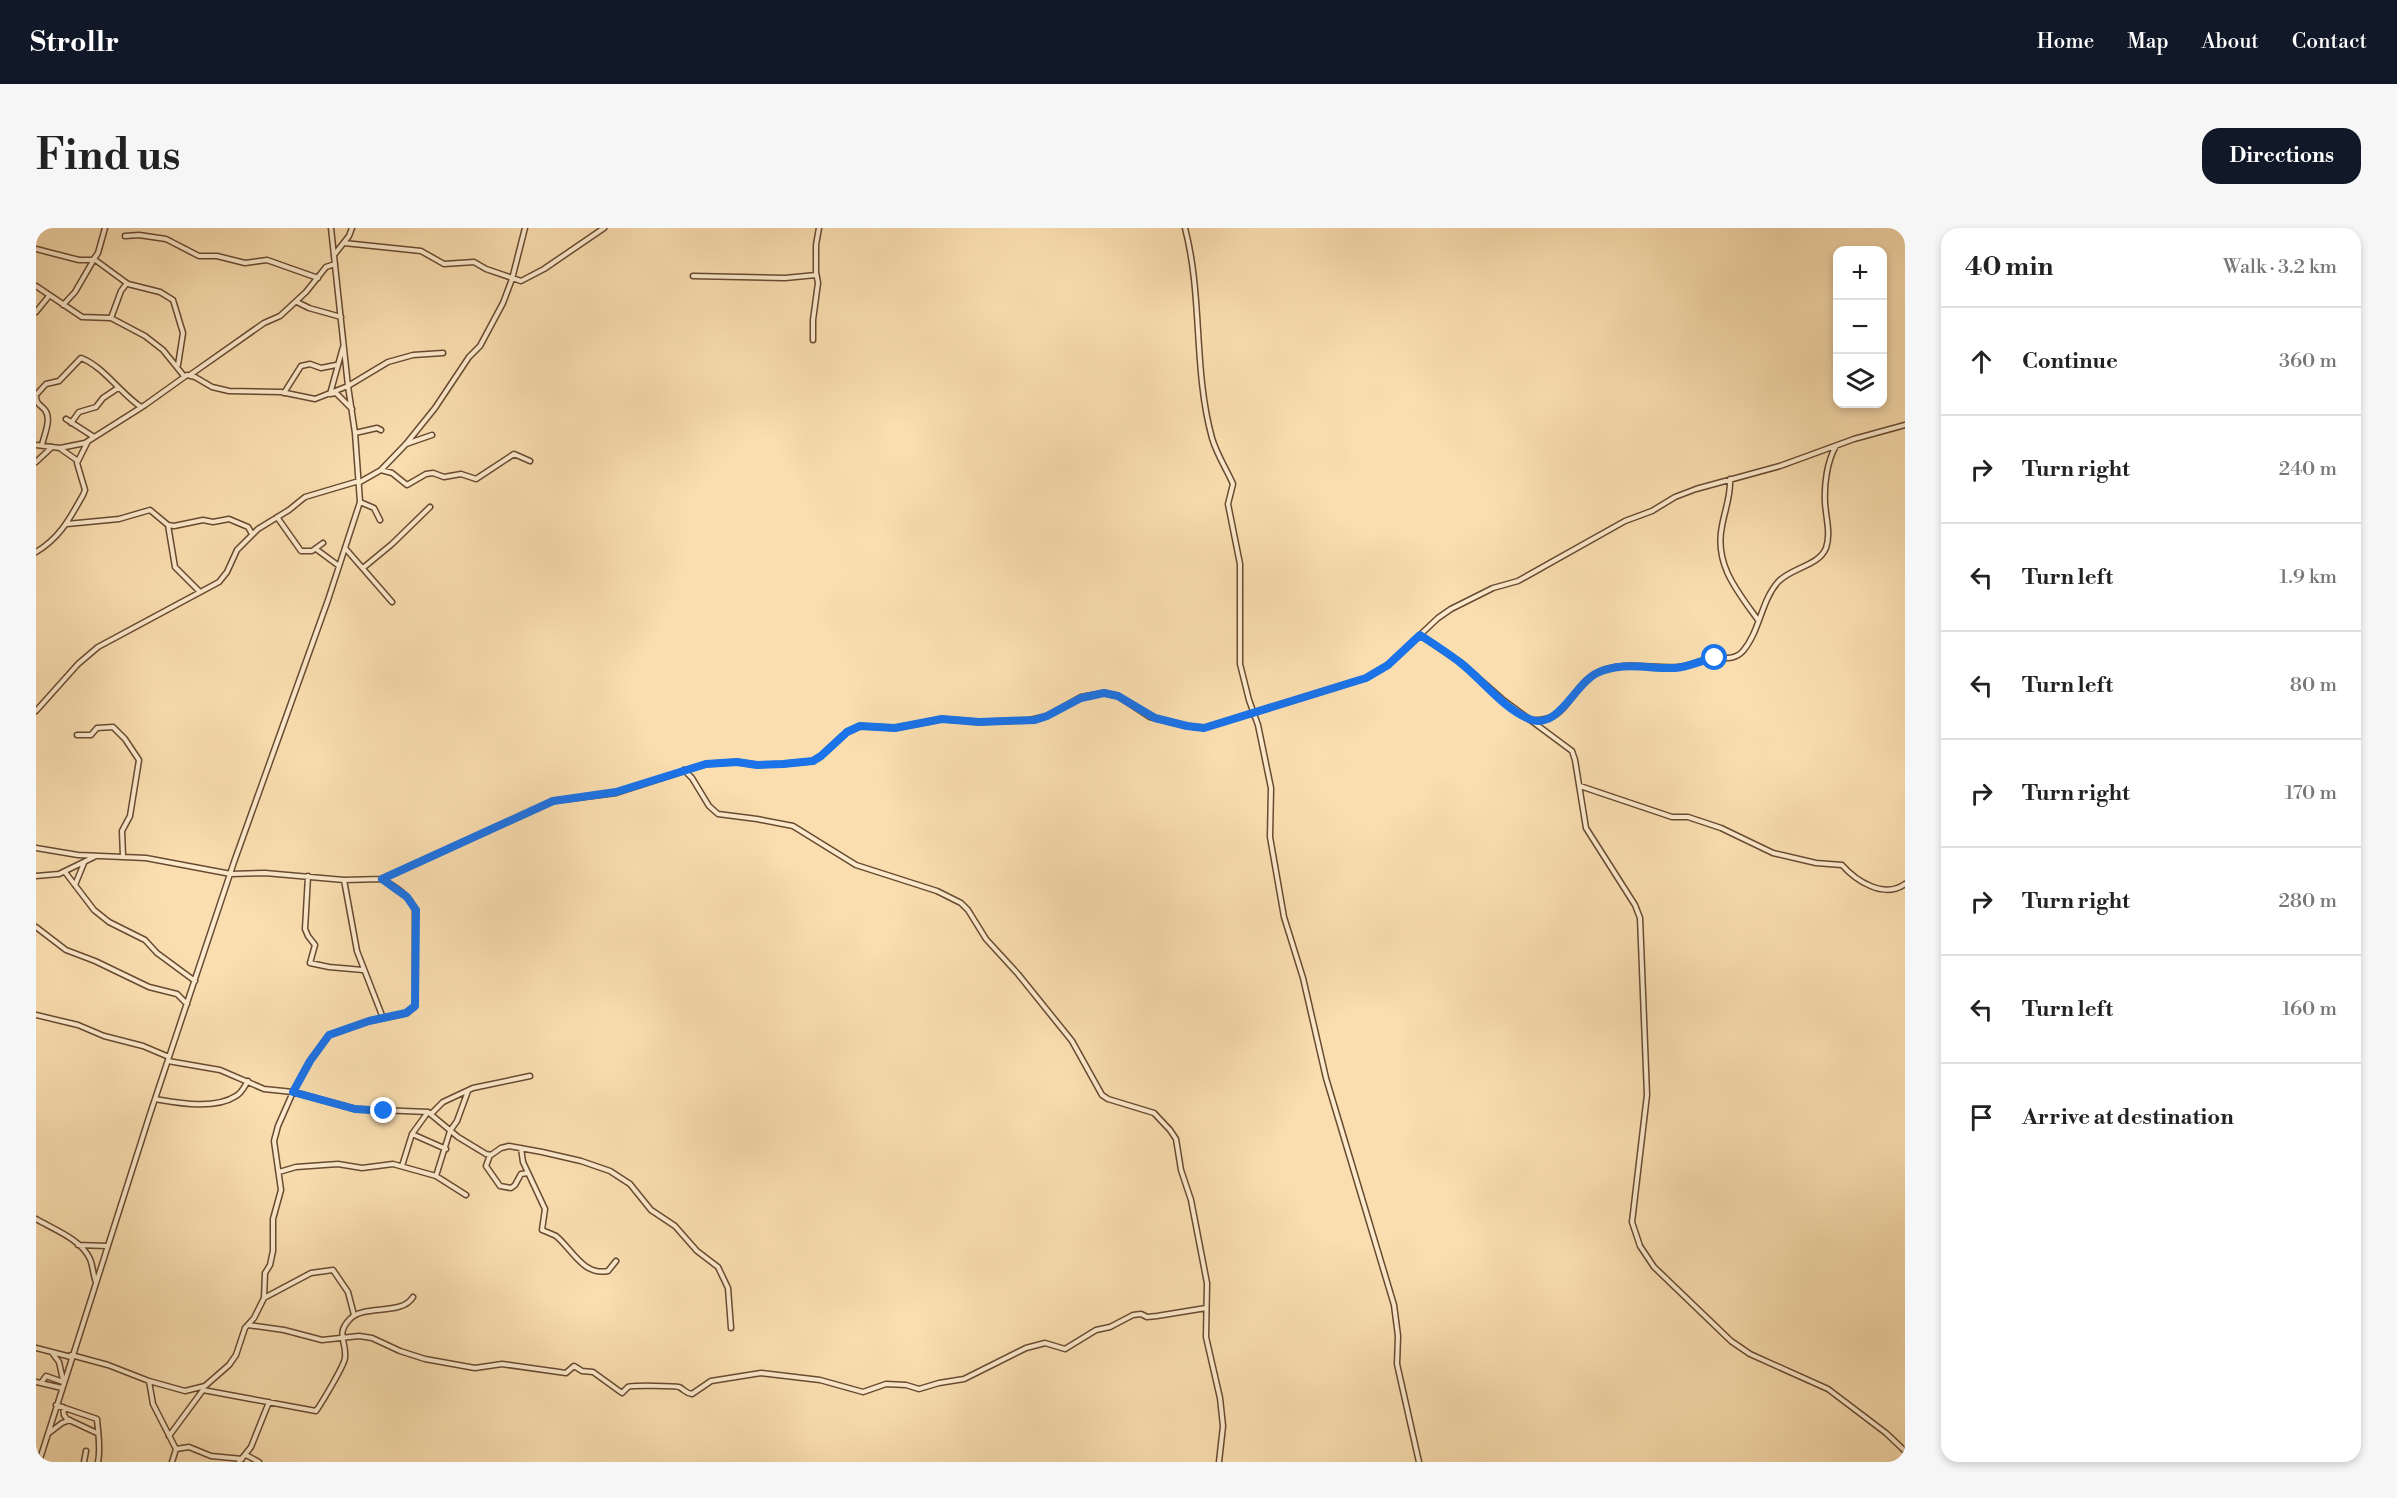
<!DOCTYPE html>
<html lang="en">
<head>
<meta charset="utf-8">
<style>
  body { margin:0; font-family:"Libre Bodoni",serif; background:#f6f6f6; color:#222 }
  .controls { position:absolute; right:18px; top:18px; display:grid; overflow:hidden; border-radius:12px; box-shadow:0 3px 9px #0003 }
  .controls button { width:54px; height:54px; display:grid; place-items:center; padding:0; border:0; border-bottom:2px solid #e0e0e0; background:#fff; color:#222; font:30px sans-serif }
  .stop { position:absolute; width:18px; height:18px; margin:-14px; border:4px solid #1a73e8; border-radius:50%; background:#fff }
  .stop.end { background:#1a73e8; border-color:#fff; box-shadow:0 2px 6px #0008 }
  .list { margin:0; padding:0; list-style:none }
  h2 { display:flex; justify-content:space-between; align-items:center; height:78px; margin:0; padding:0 24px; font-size:26px }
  h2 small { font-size:20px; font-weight:400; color:#767676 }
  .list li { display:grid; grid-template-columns:39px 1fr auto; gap:18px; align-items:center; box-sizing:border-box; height:108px; padding:0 24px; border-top:2px solid #e0e0e0 }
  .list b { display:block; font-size:22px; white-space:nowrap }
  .list em { font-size:20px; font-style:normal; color:#767676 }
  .icon { flex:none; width:33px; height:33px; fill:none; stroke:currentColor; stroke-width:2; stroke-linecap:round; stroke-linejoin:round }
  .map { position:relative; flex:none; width:1869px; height:1234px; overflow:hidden; border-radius:18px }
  header { display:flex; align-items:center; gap:36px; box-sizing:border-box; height:84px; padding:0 30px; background:#111827; color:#fff }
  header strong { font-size:28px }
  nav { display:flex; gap:33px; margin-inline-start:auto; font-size:21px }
  .intro { display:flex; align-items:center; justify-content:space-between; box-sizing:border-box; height:144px; padding:0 36px }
  h1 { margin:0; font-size:42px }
  .button { padding:15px 27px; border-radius:18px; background:#111827; color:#fff; font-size:21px; font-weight:700 }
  main { display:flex; gap:36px; padding:0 36px }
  aside { flex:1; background:#fff; border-radius:18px; box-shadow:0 3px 9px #0003 }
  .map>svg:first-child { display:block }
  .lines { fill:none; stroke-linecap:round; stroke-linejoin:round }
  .street-casing { stroke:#684a32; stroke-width:7 }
  .street { stroke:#fceacc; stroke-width:4 }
  .route { stroke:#1a73e8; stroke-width:8 }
</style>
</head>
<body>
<header>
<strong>Strollr</strong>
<nav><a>Home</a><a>Map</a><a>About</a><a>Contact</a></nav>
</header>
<div class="intro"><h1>Find us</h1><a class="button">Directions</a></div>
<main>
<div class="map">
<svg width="1869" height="1234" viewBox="0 0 1869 1234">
  <rect width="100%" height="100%" fill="#fadeb0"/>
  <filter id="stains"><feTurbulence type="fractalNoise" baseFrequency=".00333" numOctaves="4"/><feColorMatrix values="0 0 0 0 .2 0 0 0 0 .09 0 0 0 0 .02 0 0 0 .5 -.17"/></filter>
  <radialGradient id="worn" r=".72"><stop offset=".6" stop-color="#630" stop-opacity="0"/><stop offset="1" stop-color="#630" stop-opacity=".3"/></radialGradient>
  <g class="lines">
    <defs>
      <path id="street" d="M1149,0C1167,69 1157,141 1176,210C1181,227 1190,240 1197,256L1192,276L1204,336V436L1213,472L1222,497L1235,560L1234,609L1248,689L1267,750L1290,850L1358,1077L1362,1108L1361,1136L1383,1234
        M89,8L103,7L130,11L163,28H181L209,35L231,32L282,50
        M308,15L385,23L408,36L438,34L450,41L485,53L508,41L568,0
        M0,21L43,32H57L62,25L69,0
        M298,27L313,8L316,0
        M58,31L92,56L124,64L137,72L147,105L142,137
        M657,48L749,50L780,47
        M0,58L46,89L75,90L109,108L127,122L148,148
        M261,74L273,80L305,89
        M27,77L39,64L57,33
        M0,84L13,68
        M75,90L85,63L91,55
        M777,112V92L782,55L780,44V17L783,0
        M307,119L294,166L300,165L316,181
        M154,147L228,95L244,88L270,64L290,39L299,36
        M248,165L265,138L274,136L285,140L300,137
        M0,167L10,156L23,153L45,130C67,138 85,166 105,179
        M0,169C1,177 4,176 9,182C16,191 8,207 6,217
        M30,191L58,209
        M35,195L43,184L60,179L67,170L82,160
        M319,205L341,200L345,202
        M370,216L396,207
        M0,217L24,220L49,215L109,177L151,147L159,149L176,159L193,163L245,164L279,171L312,158L352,134L377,127L407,125
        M25,221L42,233
        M0,234L16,219
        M345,242L356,245L371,257L390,246L397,245L408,249L425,246L440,251L478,226L494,233
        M1694,251C1695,268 1689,281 1686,298C1678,336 1701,363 1722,392
        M324,254L345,242L370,216L399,180L433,129L444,118L467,75L476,51L489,0
        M324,274L338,280L344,292
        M241,289L265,323H276L287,315
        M31,296L83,291L114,282L132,297L138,298L167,292L177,294L193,291L212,299L216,306
        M132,297L139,339L163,363
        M309,320L356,374
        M280,321L303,338
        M0,324C24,310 34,290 47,267L49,262L41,235L52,213
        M327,340L356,316L394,279
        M1384,407L1424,434L1466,471L1536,523L1539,532L1550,600L1599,677L1604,690L1611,867L1596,994L1604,1018L1618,1039L1695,1113L1714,1126L1792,1161L1850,1205L1869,1223
        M0,483L42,436L62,419L183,354L191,344L201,322L222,301L253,282L269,269L323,253
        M1495,492C1537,495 1532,453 1570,441C1595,434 1618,441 1643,439C1655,438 1666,431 1678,430C1689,430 1699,432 1707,423C1724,403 1725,373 1742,354C1754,340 1783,338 1790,320C1795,306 1790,290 1789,275C1788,257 1791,233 1800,218
        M41,507H55L61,500L77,499L89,511L103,532L94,588L86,603L87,628
        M648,542L656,550L673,578L682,586L721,591L757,598L820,637L901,663L925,675L932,682L950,711L982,746L1036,813L1066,867L1072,871L1118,885L1134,902L1140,911L1145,942L1155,972L1171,1055L1170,1109L1184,1170L1187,1198L1183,1234
        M1544,558L1636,589H1652L1685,600L1737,625L1780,635L1806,637C1820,653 1848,671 1869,656
        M0,620L42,627L110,630L195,646L229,645L308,652L346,651L517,573L580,565L670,536L701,534L721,537L747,536L777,533L785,528L811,504L824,498L859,500L906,491L943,494L994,492L1011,488L1045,469L1068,465L1082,468L1114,489L1151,498L1168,500L1330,450L1352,437L1402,390L1415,381L1457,360L1482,353L1589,293L1616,283L1639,269L1660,261L1744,238L1818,211L1869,197
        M29,644L58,682L73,694L109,712L121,725L159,753
        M0,648L23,646L58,629
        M272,648L269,701L272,708L279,717L274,735L293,739L327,742
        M308,652L321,723L347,790
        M39,657L48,635
        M0,699L30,722L59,733L113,759L141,766L151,776
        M0,787L42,797L68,808L107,818L133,829
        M132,833L184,842L228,861L257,864L319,881L392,884L422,909L450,926L455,927L465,920L473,918L506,924L545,933L574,943L594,956L615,982L639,998L661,1023L682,1039L692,1060L695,1100
        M119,871C143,875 178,882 200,868C206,865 208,859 212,853
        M395,886L407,874L437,860L494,848
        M376,906L410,921
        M485,920L487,934L509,981L506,1002C511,1004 516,1006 520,1008C536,1021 547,1048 572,1043L580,1033
        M454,927L450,938L464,958L475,960L479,957L485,946L492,945
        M366,938L376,906L392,884
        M243,944L260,939L302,936L326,940L357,936L400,948L430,967
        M400,948L414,903L421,893L432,863
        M0,991C17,1001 45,1011 54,1031C57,1038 57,1047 60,1054
        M42,1017L71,1018
        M228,1070L275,1045L297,1042L312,1064L318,1087
        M212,1097L248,1102L286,1112L323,1108L336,1110L364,1123L389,1131L439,1140L466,1136L530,1145L538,1138L546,1143L557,1144L586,1165L592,1159C596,1157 640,1158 643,1159C649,1162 649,1165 656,1166L675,1153L725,1145L784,1152L827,1164L850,1156L870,1157L883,1161L903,1155L928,1151L990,1120L1009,1115L1029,1121L1060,1102L1074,1099L1097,1087L1105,1086L1111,1089L1121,1088L1170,1080
        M0,1120L35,1129
        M17,1126L23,1134L27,1152
        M35,1127L72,1137L113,1153L149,1163L169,1158L193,1137L200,1127L209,1100L218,1090L228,1070L229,1045L234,1037L237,1023V991L245,962L238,913L242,898L257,864L274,833L293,807L333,793L371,785L379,778V682C374,668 360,659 346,651
        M113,1153L117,1176L140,1221L136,1234
        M0,1154L26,1160
        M5,1155L10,1148L27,1154
        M167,1162L280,1183C285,1176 308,1138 309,1130C311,1114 299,1106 314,1091C328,1076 366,1088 377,1069
        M20,1177L61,1191C62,1205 65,1220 62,1234
        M27,1179L28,1187L31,1191L61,1205
        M13,1205L26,1195L34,1192
        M133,1208L167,1162
        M140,1221L153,1219L175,1228L206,1231
        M210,1227L223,1234
        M3,1234L114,886L198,634L292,372L324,274L319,205L312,158L295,0
        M48,1234L50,1223
        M203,1234L215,1219L233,1174"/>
    </defs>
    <use href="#street" class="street-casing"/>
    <use href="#street" class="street"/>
  </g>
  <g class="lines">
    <path class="route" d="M348,883L319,881L257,864L274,833L293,807L333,793L370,785L379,778L380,682L371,669L346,651L517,573L580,564L670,536L701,534L721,537L747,536L777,533L785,528L811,504L824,498L859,500L906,491L943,494L999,492L1011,488L1045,470L1068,465L1082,468L1119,490L1151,498L1168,500L1330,450L1352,437L1384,407C1398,416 1412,425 1426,436C1447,453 1467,480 1493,491C1523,503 1538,456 1561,445C1587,433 1612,441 1639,440C1653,439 1665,432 1679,430"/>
  </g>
  <rect width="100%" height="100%" filter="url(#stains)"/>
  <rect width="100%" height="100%" fill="url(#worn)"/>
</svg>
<div class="controls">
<button>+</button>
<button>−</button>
<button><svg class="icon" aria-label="layers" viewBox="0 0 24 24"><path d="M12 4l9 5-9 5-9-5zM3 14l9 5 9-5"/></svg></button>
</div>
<div class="stop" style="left:1679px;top:430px"></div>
<div class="stop end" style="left:348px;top:883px"></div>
</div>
<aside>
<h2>40 min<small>Walk · 3.2 km</small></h2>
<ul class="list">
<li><svg class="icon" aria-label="ahead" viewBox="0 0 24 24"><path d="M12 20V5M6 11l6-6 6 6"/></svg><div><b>Continue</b></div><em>360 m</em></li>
<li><svg class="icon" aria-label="right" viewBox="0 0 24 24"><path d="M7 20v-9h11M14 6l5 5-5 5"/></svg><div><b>Turn right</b></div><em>240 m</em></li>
<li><svg class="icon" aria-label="left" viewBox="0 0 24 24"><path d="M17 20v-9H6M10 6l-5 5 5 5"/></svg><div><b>Turn left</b></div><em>1.9 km</em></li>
<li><svg class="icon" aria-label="left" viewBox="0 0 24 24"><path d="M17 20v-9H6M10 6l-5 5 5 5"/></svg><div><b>Turn left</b></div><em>80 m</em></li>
<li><svg class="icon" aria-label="right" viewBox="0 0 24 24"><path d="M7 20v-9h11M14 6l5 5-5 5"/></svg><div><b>Turn right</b></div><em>170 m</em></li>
<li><svg class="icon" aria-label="right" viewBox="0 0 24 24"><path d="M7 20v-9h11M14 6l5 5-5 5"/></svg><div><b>Turn right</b></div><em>280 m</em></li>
<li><svg class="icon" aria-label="left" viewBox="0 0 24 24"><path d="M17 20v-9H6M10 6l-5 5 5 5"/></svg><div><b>Turn left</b></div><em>160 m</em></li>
<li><svg class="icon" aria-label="arrive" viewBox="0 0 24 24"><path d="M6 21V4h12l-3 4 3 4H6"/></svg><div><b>Arrive at destination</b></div></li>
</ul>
</aside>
</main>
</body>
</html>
